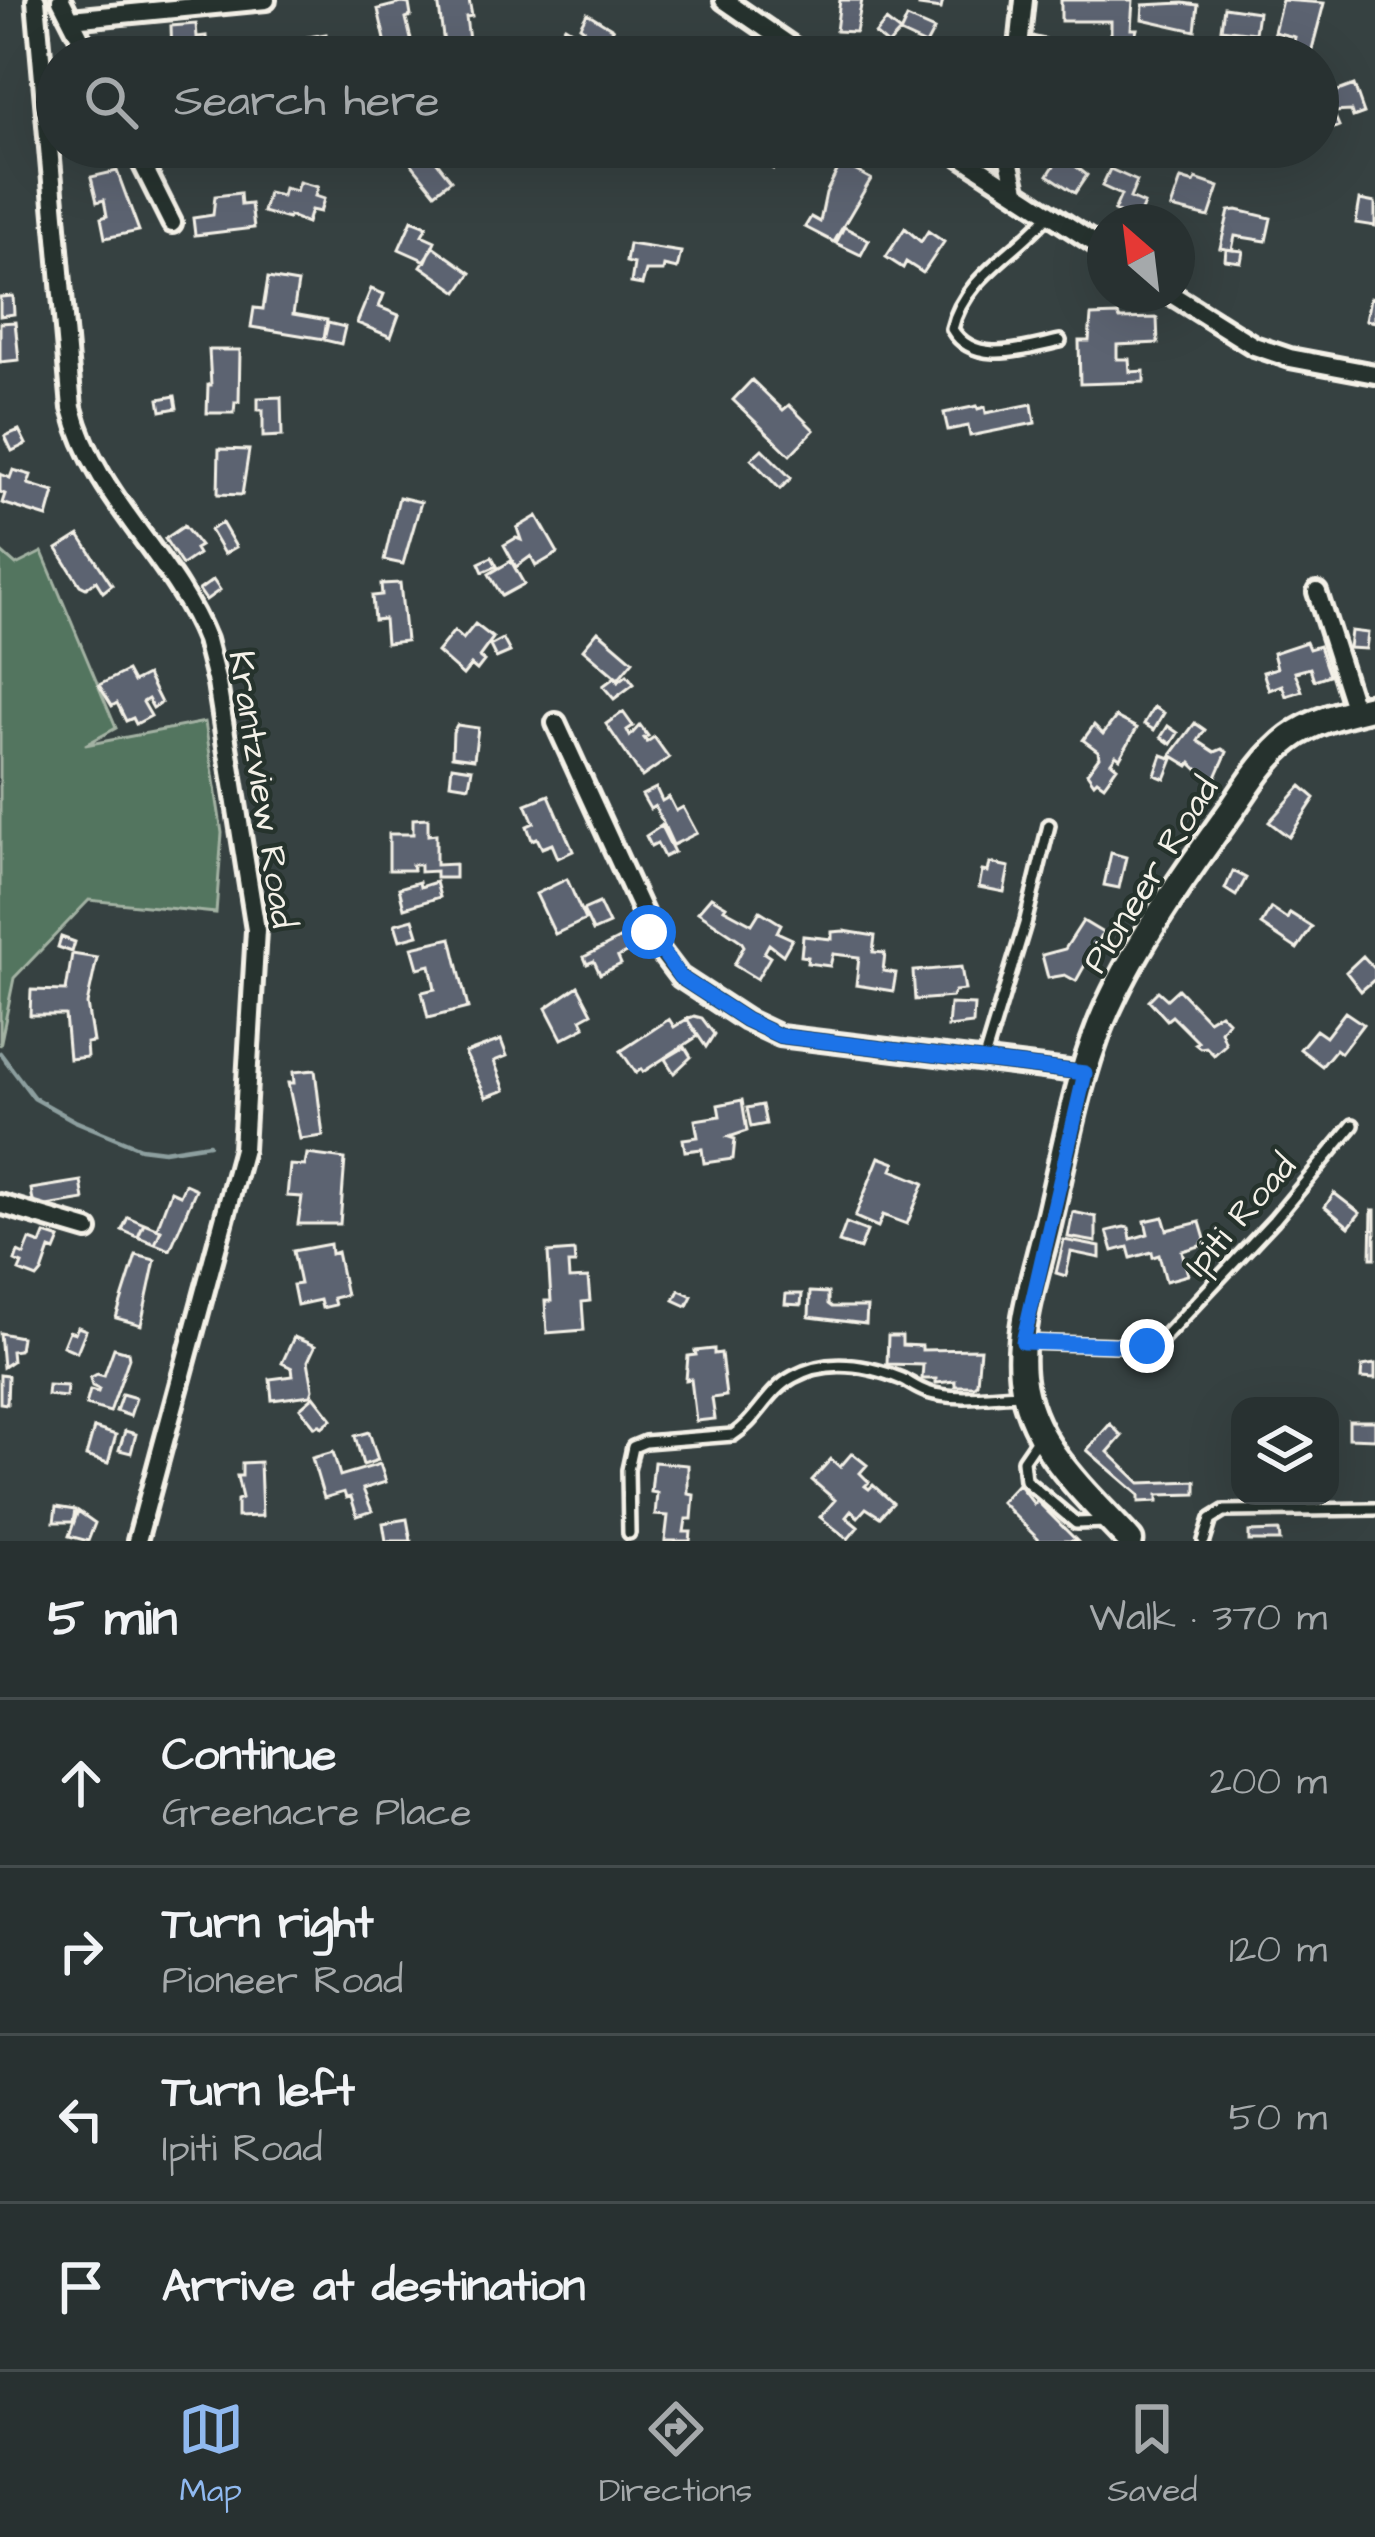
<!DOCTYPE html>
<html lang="en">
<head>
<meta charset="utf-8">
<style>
  body { margin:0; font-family:"Architects Daughter",sans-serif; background:#303939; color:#f1f3f6 }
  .controls { position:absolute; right:36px; bottom:36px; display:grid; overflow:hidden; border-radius:24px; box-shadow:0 12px 48px #0002 }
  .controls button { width:108px; height:108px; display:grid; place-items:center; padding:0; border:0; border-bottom:3px solid #444c4d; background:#283131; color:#f1f3f6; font:60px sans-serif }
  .compass { position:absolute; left:1087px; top:204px; width:108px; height:108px; border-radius:50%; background:#283131; box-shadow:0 12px 48px #0002; rotate:332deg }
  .stop { position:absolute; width:36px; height:36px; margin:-27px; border:9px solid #1a73e8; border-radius:50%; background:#fff }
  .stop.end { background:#1a73e8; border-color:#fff; box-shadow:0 3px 12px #0008 }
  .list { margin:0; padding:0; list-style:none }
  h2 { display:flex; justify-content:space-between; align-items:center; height:156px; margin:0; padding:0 48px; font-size:51px }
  h2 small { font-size:39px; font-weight:400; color:#a5a9ab }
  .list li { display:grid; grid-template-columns:78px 1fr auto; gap:36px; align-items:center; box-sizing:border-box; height:168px; padding:0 48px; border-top:3px solid #444c4d }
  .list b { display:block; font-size:45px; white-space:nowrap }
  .list p { margin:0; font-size:39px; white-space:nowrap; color:#a5a9ab }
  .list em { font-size:39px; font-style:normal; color:#a5a9ab }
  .icon { flex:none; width:66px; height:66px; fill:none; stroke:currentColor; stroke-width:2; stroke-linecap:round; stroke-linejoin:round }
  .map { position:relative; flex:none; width:1375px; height:1541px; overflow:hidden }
  .search { position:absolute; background:#283131; box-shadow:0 12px 48px #0002; left:36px; right:36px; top:36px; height:132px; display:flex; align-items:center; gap:30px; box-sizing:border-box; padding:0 42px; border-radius:66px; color:#a5a9ab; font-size:45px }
  .sheet { height:828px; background:#283131 }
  nav { display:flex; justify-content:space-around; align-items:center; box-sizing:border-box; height:168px; border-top:3px solid #444c4d; background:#283131; font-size:33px; color:#a5a9ab }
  nav a { display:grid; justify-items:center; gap:6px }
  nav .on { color:#90b9f0 }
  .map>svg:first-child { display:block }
  .green { fill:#52745e; stroke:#a3b2a3; stroke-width:3 }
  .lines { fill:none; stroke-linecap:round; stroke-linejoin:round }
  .stream { stroke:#8d9f9f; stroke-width:4.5 }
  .building { fill:#5c6371; stroke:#f4f1e8; stroke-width:3 }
  .service-casing { stroke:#f4f1e8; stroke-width:18 }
  .minor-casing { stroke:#f4f1e8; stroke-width:26 }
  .secondary-casing { stroke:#f4f1e8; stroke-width:33 }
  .service { stroke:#26332d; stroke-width:9 }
  .minor { stroke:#26332d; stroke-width:16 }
  .secondary { stroke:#26332d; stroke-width:24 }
  .route { stroke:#1a73e8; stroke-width:15 }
  .labels { text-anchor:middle; stroke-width:9; stroke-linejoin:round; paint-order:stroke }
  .street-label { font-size:36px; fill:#f4f1e8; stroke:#26332d }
</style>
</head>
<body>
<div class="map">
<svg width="1375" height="1541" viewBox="0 0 1375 1541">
  <rect width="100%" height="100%" fill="#364141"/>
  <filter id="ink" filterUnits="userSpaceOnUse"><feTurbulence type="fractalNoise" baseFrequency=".00833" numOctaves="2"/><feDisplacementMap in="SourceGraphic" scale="24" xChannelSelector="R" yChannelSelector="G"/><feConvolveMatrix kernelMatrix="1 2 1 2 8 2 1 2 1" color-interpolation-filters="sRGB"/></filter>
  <g filter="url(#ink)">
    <path class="green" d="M0,551L16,565L42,552L116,728L85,745L205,722L222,833L216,913L89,900L14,978L0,1046Z"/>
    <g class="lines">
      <path class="stream" d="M0,1053L34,1098L75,1121L140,1148L164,1151L209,1144"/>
    </g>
    <path class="building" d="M438,0H469L472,16L466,17L470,48L445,51Z
      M840,0H862L856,32L836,31Z
      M920,0H943L941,9L919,6Z
      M1061,0H1133L1131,29H1137L1133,45H1111V21H1061Z
      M1282,0L1324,3L1310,57L1291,53L1295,37L1274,32Z
      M402,3L409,4L411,16L406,18L414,52L413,57H389L378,9Z
      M1183,3L1198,5L1195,31L1142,19L1143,5Z
      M1224,7L1258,12L1255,33L1221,29Z
      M587,13L613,29L596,57H570L552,46L565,26L580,35L584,29L580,26Z
      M907,18L934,30L926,45L900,33Z
      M886,21L900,32L888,45L875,34Z
      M196,24L197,37L206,36L207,54L214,53V57H172L171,26Z
      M326,34L328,49L320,51L321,57H294L298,54L296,39Z
      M1237,35L1255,38L1253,57H1234Z
      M1177,39L1201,41L1199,57H1175Z
      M914,45L925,52L929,47L944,57H898L903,48L910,52Z
      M1354,85L1364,113L1353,117L1351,111L1333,112L1339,126L1324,132L1321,126L1318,128V115L1325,112L1319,98Z
      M391,147H415L416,148L402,160Z
      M436,147L443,156L436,161L451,180L435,193L410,162Z
      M758,147H777L775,150L782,155L773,169L752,156Z
      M1061,155L1087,175L1075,193L1048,175Z
      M841,163L871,179L834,242L805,227L811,217L820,222L826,193Z
      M1110,169L1137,181L1130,198L1144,204L1137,221L1114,211L1121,195L1102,186Z
      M117,171L139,231L105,238L101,218L107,216L104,200L97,202L91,177Z
      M1181,179L1194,183L1196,179L1219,187L1209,217L1171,208Z
      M299,182L318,187L315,196L324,199L320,212L311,210L307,223L289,216L288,219L263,212L268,193L282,196L284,188L296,191Z
      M240,193L241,205L251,204L254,228L195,235L193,218L213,215L215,196Z
      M1360,200L1375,203V226L1356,223Z
      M1237,210L1271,218L1266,241L1235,236L1232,250L1220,248L1229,211Z
      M412,220L427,226L422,235L435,241L426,261L399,249Z
      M844,227L869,240L861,255L836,243Z
      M905,228L921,242L928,231L944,242L923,273L906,262L903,268L886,257Z
      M629,244L681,252L677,269L664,266L663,271H646L642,285L631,283L634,264L626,262Z
      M434,247L471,273L458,292L421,266Z
      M1226,249L1243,251L1241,262L1225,260Z
      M268,278L298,283L293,314L327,320L324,339L251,327L254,308L263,309Z
      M371,289L384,294L379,307L399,315L391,337L357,323Z
      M13,296L14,314L0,316V297Z
      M1370,298L1375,299V322L1366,320Z
      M1118,315L1120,319L1157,318L1158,343L1117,345V359H1129L1130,372L1144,371V382L1080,384L1079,341H1089L1091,316Z
      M15,322L19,360L0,362V323Z
      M328,323L345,327L341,344L324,340Z
      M209,350H240L239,402H235L234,413H207L208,385H211Z
      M752,380L783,410L789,405L814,430L790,455L733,400Z
      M175,396L177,408L161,411L159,399Z
      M281,397L282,436L263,437V410H258V398Z
      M1032,404L1035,423L970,436L968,426L948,430L944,413L977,406L978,409L985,407L986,413Z
      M19,430L26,444L12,451L5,436Z
      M219,449L249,450L242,495L218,494Z
      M762,449L791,478L780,489L751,459Z
      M13,470L31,475L28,484L54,492L47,517L2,503L5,494L0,492V474L10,478Z
      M399,497L421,502L403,564L384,560Z
      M537,516L558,553L536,566L531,556L516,567L504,545L516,538L521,540L517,528Z
      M222,523L236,547L224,554L210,530Z
      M184,526L200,546L195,549L198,554L182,565L165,539Z
      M79,535L112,585L103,592L96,581L86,588L80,585L57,549Z
      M492,557L497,566L483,572L479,563Z
      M511,561L524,584L502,596L489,574Z
      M213,580L220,590L206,600L199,590Z
      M400,583L406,641L386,643L384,619L374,620L372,596L382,595L381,584Z
      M475,624L493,638L479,657L484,661L477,670L471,665L463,675L437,652L454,631L463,639Z
      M598,631L633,661L618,679L583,649Z
      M1351,631L1368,633L1366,649L1349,648Z
      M503,639L510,652L496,658L490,646Z
      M1306,642L1309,649L1319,646L1329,675L1314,680L1310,668L1295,672L1302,691L1286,696L1282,685L1269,690L1263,672L1277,668L1273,653Z
      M127,671L133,682L147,675L161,703L153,708L148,699L143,702L151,716L136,724L133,718L126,721L117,703L112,706L99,685Z
      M627,675L634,684L614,699L603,686L615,677L618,682Z
      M1154,707L1164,713L1154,730L1144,724Z
      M623,712L633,726L627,730L630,736L640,725L648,736L644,738L647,742L654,737L669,758L642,777L606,724Z
      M1116,717L1137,728L1120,758L1116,755L1111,762L1117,767L1104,785L1097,780L1094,783L1087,773L1099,757L1098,751L1083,740L1094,725L1103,734Z
      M1195,723L1205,730L1198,741L1215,752L1222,749L1227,752L1213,784L1191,763L1189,766L1171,755Z
      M457,725L478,728L474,759L452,756L453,732Z
      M1168,726L1178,733L1171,744L1161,737Z
      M1162,755L1173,759L1165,779L1155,775Z
      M452,766L472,769L469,786L450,783Z
      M1301,786L1315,798L1289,837L1269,822Z
      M656,788L662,801L669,797L676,811L683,807L697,833L673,845L655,806L650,809L642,795Z
      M549,795L573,851L558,858L552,844L542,848L537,838L532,840L527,826L534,823L526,804Z
      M428,818V835L436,834V865L455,864V878H436V871L420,872V865H412L413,870H389V834H413V819Z
      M661,826L674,852L664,857L657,843L651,846L646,836Z
      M1111,853L1126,857L1119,888L1104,885Z
      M990,863L1009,867L1004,892L979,887L982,871L988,872Z
      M1233,871L1246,878L1236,896L1225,889Z
      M567,879L585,920L555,934L536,894Z
      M419,882L420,887L436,882L440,897L404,908L399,888Z
      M711,897L726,906L724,909L752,924L760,911L781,924L777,932L792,939L783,955L769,944L764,953L770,957L757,979L734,965L744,946L741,941L698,912Z
      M599,903L609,924L593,931L583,910Z
      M1271,908L1287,919L1290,913L1312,927L1297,949L1261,925Z
      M413,919L418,935L400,940L395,924Z
      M1083,921L1103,933L1076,981L1065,975L1048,978L1042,955L1065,949Z
      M844,931L875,936L873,952L885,953L883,971L896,973L893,991L856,985L859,957L833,954L830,966L807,963L808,957L801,956L803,936L832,939V932Z
      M61,937L75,942L72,952L58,947Z
      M623,937L630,951L618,957L621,964L600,974L594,961L587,964L584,957Z
      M451,938L468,1008L428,1018L422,992L435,989L430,965L418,968L412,947Z
      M72,954L97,958L87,1004L93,1042L86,1043L87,1057L69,1059L65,1015H30L31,990L66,991Z
      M1363,956L1375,969V979L1361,991L1346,972Z
      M961,967L965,990L955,991L952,997L915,1000L913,971Z
      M578,986L592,1013L581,1019L585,1027L562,1039L546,1008Z
      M1178,989L1208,1020L1220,1013L1228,1021L1221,1031L1226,1044L1214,1055L1206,1047L1200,1048L1195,1044L1198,1042L1172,1016L1167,1020L1149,1000L1158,991L1167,999Z
      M950,1004L974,1005L973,1024L948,1027Z
      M1345,1012L1363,1024L1341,1053L1336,1049L1322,1066L1300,1049L1316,1030L1326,1037Z
      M694,1016L702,1018L714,1034L706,1047L687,1019Z
      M669,1019L674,1027L687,1019L698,1036L643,1072L641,1069L636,1073L621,1051Z
      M501,1040L507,1056L494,1061L505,1090L486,1097L465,1053Z
      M685,1047L691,1057L674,1073L665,1059Z
      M315,1070L323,1136L300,1139L288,1083H294L293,1072Z
      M742,1100L747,1131L729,1137L735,1139L733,1159L704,1163L702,1149L685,1151L683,1139L698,1137L695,1120L720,1116L718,1105Z
      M762,1105L766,1124L751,1127L747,1108Z
      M307,1154L345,1159L340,1224H298L302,1197L287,1196L290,1165L305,1166Z
      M879,1157L895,1163L892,1170L924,1183L907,1224L883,1215L878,1227L855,1217Z
      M81,1181L84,1200L34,1208L31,1189Z
      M185,1184L196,1189L170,1250L155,1244L161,1230L157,1228L171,1191L180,1195Z
      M1334,1193L1360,1213L1349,1227L1325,1207Z
      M1372,1210H1375V1258H1371Z
      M1073,1212L1096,1217V1242L1068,1237Z
      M128,1217L144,1224L138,1237L122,1230Z
      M1163,1217L1167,1230L1200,1222L1205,1239L1200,1246L1182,1251L1188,1275L1166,1281L1159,1255L1153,1257L1152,1252L1131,1258L1128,1247L1113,1251L1107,1231L1124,1227L1129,1228L1131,1239L1148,1234L1145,1221Z
      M144,1223L161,1230L155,1244L138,1237Z
      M846,1223L867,1231L860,1249L839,1242Z
      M45,1234L60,1239L55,1251L50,1249L42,1272L37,1278L19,1271L22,1264L15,1261L18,1252L24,1255L30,1240L41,1244Z
      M1064,1240L1100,1247V1258L1071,1252L1066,1276L1056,1273Z
      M330,1244L331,1254L337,1252L346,1295L333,1298L335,1305L322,1308L320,1300L297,1305L293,1285L300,1284L293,1251Z
      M574,1251L575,1264H568L569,1279L588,1278L590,1301L582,1302L584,1330L547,1333L545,1301H551L548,1253Z
      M136,1255L155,1260L141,1325L116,1318Z
      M679,1290L692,1296L687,1306L674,1300Z
      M810,1292L828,1293V1304L832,1307H867L866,1324L809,1317Z
      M786,1294H802L801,1305L785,1304Z
      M78,1327L86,1330L77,1352L63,1346L69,1331L75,1333Z
      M0,1333L21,1337L19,1350L11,1351L12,1361L3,1367Z
      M888,1336H902V1345L922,1346V1350L980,1349L977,1383L974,1386H955V1381L936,1383V1379H922L923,1365L887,1364Z
      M294,1337L315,1346L308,1361L313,1389L311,1395L272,1400L270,1379L293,1376L292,1368L282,1363Z
      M114,1348L128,1352L129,1358L110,1412L86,1405L90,1390L98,1392L99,1389L92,1386L90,1378L97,1374L104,1376Z
      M714,1349V1354L721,1353L726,1396L712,1398L715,1419L696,1421L691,1379L686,1380L688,1356L696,1355L695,1351Z
      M1375,1364V1379L1361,1378L1362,1366Z
      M0,1375L8,1376L7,1404L0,1403Z
      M48,1385L67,1386L66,1397L47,1395Z
      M122,1394L136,1398L130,1416L116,1411Z
      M314,1396L332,1419L322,1427L319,1424L315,1427L300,1408Z
      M1349,1421H1375V1439L1349,1438Z
      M1110,1424L1122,1436L1108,1452L1140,1483L1196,1481V1494L1158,1495V1501L1139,1502V1495L1087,1450Z
      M94,1428L116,1435L108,1463L86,1456Z
      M125,1431L136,1434L131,1453L119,1450Z
      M369,1432L378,1460L363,1465L355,1436Z
      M333,1452L340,1476L380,1464L386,1482L363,1489L372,1511L357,1516L351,1497L346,1498L344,1492L324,1498L312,1458Z
      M852,1453L867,1465L860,1473L869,1482L865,1486L869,1489L873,1485L893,1503L880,1517L866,1508L858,1517L851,1511L846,1517L858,1527L848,1539L820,1517L835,1500L812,1480L831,1459L840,1467Z
      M260,1462L262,1516L237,1517V1500L242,1498L237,1476H242V1463Z
      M654,1462L688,1465V1494L694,1495L692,1519H686L684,1532H691L690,1541H665L668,1516L655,1515L657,1493L651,1492Z
      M1018,1484L1034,1504L1037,1501L1077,1541H1040L1001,1502Z
      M56,1507L75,1510L73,1522H54Z
      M78,1511L95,1523L88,1541L69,1536Z
      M407,1519L411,1541H386L383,1523Z
      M1279,1531L1280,1541H1249V1532Z"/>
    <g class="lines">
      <defs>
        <path id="service" d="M1051,212C1020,251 964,276 952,329C974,367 1026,348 1060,341
          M983,1062L1025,924L1049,825
          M1023,1342L1147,1346L1162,1339L1274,1220L1353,1125
          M1038,1438L1023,1460L1025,1480L1076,1523L1107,1522
          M629,1533L628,1470L633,1447L645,1442L733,1435C757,1420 767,1391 793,1377C827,1358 867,1365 902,1379C910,1383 918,1389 927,1392C955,1401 991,1395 1021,1394
          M1204,1541L1211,1519L1224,1511L1375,1509"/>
        <path id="minor" d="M36,0L72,408C94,497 174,558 206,640L217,683L256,930L243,1149L137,1541
          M61,0L90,57
          M724,0L807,57
          M71,19L266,0
          M1019,45L1073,57
          M1018,57L1024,0
          M134,147L172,223
          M947,147L1105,250
          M1006,147L1016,190
          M1171,294L1254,346L1290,358L1375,374
          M1317,592L1355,711
          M556,723L661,952L680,977L746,1020L780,1036L1085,1073
          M0,1204L88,1230"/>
        <path id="secondary" d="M1130,1541C1086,1493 1029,1445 1022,1376C1017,1326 1037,1271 1048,1223C1066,1147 1079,1064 1114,994C1146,929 1190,867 1232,809C1248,785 1267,755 1290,738C1314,720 1346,713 1375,706"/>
      </defs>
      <use href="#service" class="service-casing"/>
      <use href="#minor" class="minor-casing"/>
      <use href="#secondary" class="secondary-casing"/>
      <use href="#service" class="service"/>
      <use href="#minor" class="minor"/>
      <use href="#secondary" class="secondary"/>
    </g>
  </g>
  <g class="lines" filter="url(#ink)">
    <path class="route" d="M649,932L680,977L746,1020L780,1036L1085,1073L1023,1342L1147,1346"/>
  </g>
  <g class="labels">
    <g class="street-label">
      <text transform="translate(264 789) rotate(81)" y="13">Krantzview Road</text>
      <text transform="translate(1149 874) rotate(-58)" y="13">Pioneer Road</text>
      <text transform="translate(1239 1214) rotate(-49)" y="13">Ipiti Road</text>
    </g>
  </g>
</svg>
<div class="controls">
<button><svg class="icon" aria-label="layers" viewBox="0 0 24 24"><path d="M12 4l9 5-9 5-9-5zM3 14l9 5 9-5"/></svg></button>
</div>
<svg class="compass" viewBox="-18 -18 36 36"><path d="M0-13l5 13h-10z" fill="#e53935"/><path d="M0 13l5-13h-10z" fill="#a5a9ab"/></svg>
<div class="stop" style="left:649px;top:932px"></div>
<div class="stop end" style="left:1147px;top:1346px"></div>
<div class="search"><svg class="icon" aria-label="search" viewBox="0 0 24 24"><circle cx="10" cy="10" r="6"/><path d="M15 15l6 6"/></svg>Search here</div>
</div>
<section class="sheet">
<h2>5 min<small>Walk · 370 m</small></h2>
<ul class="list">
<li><svg class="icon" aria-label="ahead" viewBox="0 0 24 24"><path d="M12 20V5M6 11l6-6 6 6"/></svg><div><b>Continue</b><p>Greenacre Place</p></div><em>200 m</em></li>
<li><svg class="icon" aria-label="right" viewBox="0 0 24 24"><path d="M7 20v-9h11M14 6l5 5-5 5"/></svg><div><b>Turn right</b><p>Pioneer Road</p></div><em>120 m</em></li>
<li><svg class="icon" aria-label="left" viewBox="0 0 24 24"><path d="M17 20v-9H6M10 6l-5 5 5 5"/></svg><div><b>Turn left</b><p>Ipiti Road</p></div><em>50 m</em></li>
<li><svg class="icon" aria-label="arrive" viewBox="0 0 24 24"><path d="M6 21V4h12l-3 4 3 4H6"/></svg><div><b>Arrive at destination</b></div></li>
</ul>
</section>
<nav>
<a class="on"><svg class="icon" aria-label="map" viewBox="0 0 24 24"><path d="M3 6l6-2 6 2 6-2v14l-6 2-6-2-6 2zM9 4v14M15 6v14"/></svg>Map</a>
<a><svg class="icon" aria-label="directions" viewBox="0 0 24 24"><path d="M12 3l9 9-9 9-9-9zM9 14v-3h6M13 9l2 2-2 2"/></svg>Directions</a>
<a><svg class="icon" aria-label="saved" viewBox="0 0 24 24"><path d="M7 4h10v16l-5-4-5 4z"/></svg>Saved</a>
</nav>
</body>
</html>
